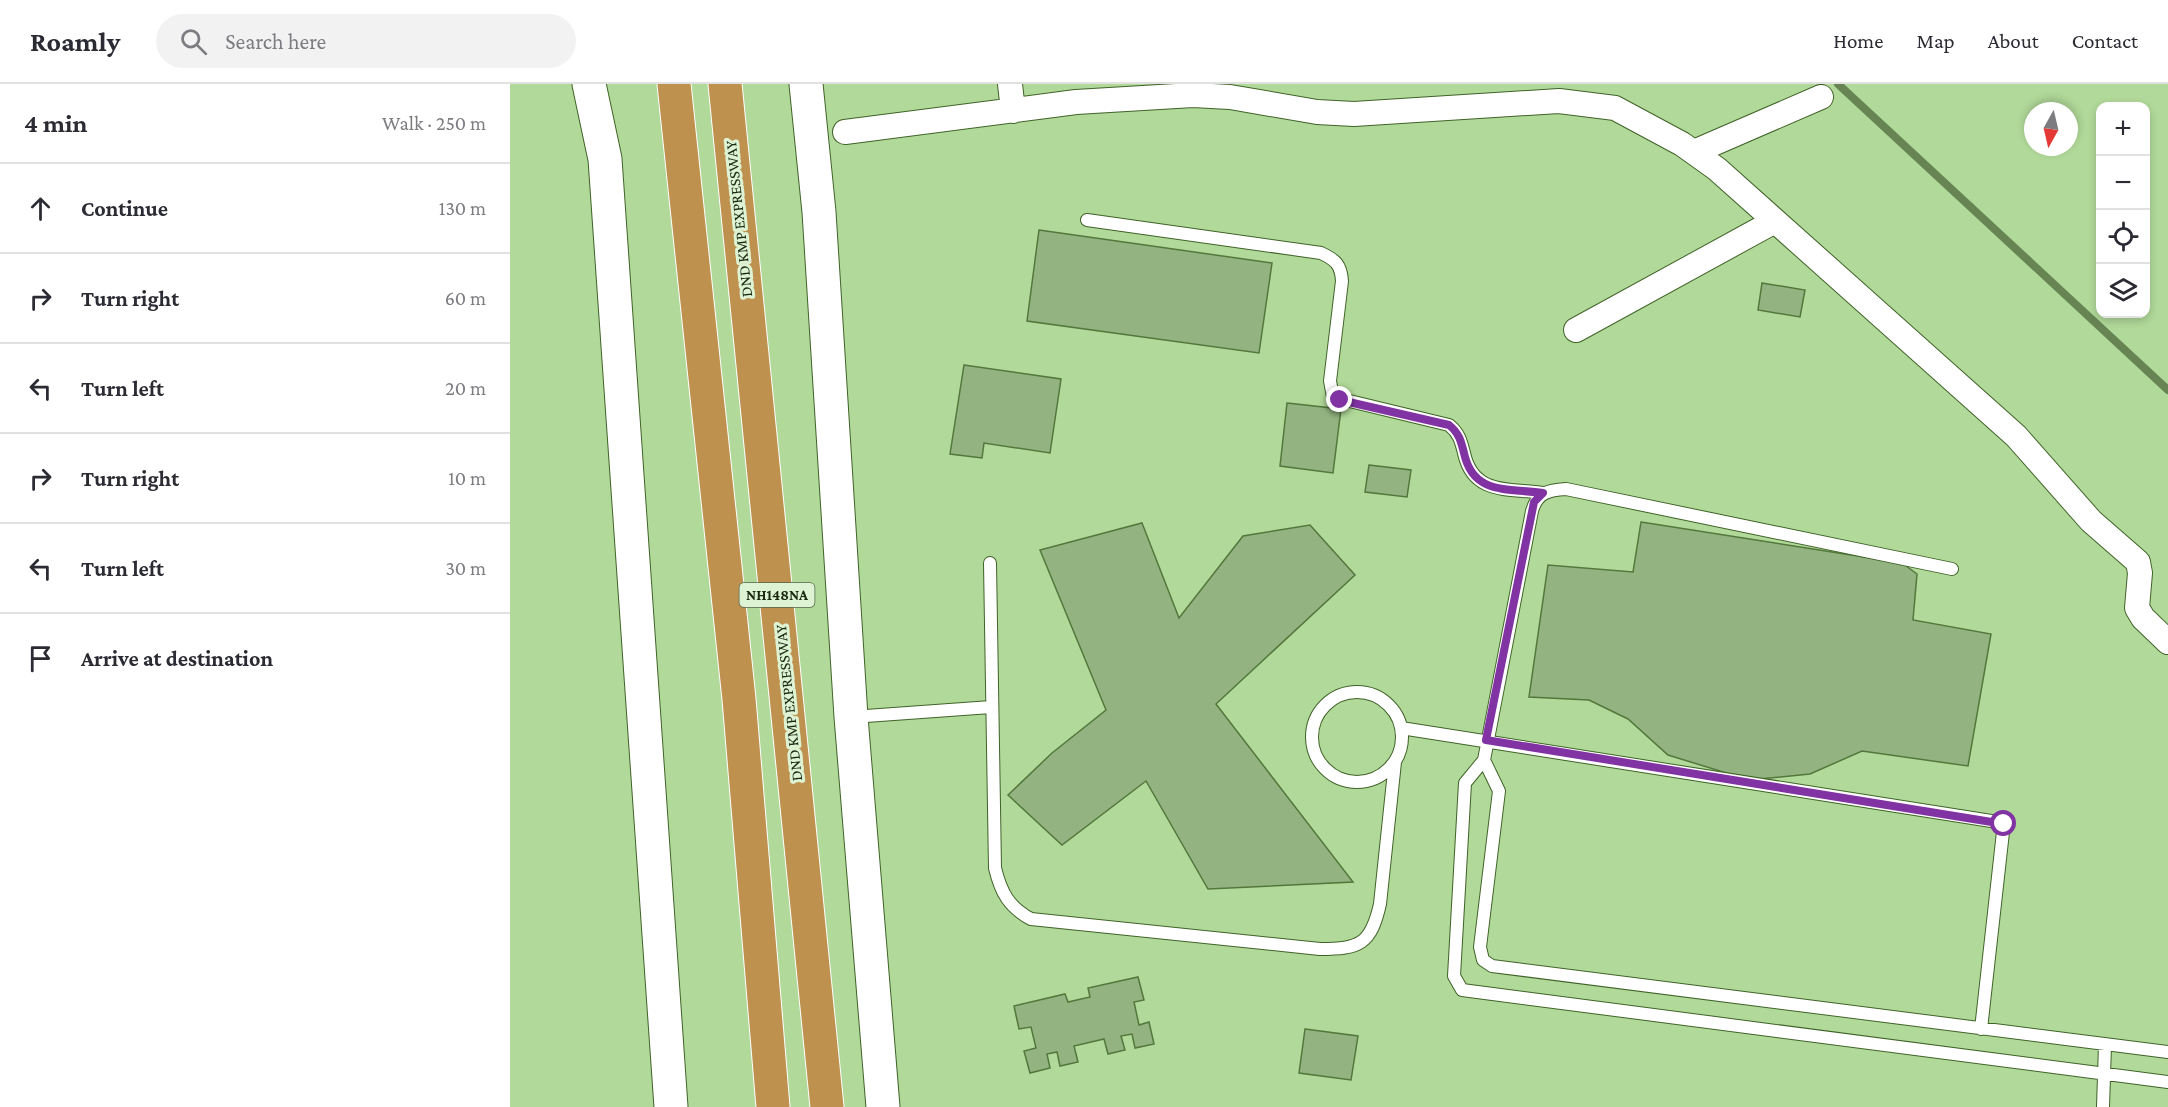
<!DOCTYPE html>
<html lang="en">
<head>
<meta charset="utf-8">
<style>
  body { margin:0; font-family:"Crimson Pro",serif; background:#f2f2f3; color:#2b2b33 }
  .controls { position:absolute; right:18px; top:18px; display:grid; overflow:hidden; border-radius:12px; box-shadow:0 3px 9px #0003 }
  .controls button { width:54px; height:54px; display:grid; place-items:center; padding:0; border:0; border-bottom:2px solid #e1e1e2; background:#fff; color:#2b2b33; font:30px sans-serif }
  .compass { position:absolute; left:1514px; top:18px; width:54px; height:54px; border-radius:50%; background:#fff; box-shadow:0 3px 9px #0003; rotate:188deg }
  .stop { position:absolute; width:18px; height:18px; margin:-14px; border:4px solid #8233a3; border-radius:50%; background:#fff }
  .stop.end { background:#8233a3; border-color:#fff; box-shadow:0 2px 6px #0008 }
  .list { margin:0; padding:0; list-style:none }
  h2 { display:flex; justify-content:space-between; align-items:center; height:78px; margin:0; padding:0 24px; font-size:26px }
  h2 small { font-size:20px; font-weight:400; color:#7c7c81 }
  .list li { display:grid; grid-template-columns:39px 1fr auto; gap:18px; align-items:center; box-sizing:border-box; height:90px; padding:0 24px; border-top:2px solid #e1e1e2 }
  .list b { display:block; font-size:22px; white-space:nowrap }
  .list em { font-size:20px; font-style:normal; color:#7c7c81 }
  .icon { flex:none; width:33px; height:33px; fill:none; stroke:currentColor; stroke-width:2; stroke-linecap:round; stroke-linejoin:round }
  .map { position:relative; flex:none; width:1658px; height:1023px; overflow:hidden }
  header { display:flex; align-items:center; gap:36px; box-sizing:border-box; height:84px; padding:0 30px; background:#fff; border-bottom:2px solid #e1e1e2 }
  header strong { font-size:28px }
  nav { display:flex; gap:33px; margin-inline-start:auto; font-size:21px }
  .search { width:420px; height:54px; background:#f2f2f3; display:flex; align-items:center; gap:15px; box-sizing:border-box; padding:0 21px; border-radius:33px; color:#7c7c81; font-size:22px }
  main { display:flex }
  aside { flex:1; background:#fff }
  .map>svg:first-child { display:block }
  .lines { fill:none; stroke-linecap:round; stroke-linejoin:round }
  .stream { stroke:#668553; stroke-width:8 }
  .building { fill:#93b480; stroke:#53773c; stroke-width:1.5 }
  .lane-casing { stroke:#406328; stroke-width:14 }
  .street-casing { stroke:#406328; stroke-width:26 }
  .secondary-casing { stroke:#406328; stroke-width:35 }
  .highway-casing { stroke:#fff; stroke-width:35 }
  .lane { stroke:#fff; stroke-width:12 }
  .street { stroke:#fff; stroke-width:24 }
  .secondary { stroke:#fff; stroke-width:33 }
  .highway { stroke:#bf914f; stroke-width:33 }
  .route { stroke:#8233a3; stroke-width:8 }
  .labels { text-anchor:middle; stroke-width:6; stroke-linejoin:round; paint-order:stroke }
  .shield { fill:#def3d3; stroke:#56664b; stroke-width:1.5 }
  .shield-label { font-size:15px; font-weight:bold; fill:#1b2a11 }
  .street-label { font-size:16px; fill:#1b2a11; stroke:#def3d3 }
</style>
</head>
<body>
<header>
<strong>Roamly</strong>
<div class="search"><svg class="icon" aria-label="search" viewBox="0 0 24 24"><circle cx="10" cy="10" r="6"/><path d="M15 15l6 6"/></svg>Search here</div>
<nav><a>Home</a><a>Map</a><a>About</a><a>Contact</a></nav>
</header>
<main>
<aside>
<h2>4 min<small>Walk · 250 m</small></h2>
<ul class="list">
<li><svg class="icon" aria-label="ahead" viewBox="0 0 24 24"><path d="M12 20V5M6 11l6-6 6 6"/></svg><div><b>Continue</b></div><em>130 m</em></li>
<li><svg class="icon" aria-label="right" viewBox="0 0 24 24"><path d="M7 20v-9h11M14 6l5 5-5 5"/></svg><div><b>Turn right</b></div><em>60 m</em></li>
<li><svg class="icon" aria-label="left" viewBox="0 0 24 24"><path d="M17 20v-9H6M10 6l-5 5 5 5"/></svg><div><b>Turn left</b></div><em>20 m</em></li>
<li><svg class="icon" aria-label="right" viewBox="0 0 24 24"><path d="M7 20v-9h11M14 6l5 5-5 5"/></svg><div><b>Turn right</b></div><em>10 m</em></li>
<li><svg class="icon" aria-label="left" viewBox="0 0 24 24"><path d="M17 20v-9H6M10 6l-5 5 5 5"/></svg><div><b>Turn left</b></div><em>30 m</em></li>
<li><svg class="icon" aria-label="arrive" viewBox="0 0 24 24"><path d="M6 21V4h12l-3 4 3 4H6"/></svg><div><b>Arrive at destination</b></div></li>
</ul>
</aside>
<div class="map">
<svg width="1658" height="1023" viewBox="0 0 1658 1023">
  <rect width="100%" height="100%" fill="#b1d999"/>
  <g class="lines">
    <path class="stream" d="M1328,0L1658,306"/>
  </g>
  <path class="building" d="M529,146L762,179L749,269L517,237Z
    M1252,199L1295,206L1290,233L1248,226Z
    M454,281L551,295L540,369L474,359L472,374L440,370Z
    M777,319L831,325L823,389L770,382Z
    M859,381L901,386L897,413L855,408Z
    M1131,438L1392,479L1407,490L1403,536L1481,550L1458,682L1352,667L1300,690L1239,696L1158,671L1118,635L1079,616L1019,613L1038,481L1123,488Z
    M632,439L669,534L733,452L800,441L845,491L706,620L843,798L698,805L636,697L552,761L498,711L542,669L596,626L530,466Z
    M628,893L634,916L624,918L629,941L639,938L644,960L625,964L622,950L611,952L615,966L598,970L594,955L564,962L568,978L550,982L547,968L537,970L540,984L520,989L514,967L526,964L521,943L509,945L504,922L555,910L558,918L580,913L578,904Z
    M795,945L848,952L841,996L789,989Z"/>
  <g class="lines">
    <defs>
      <path id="lane" d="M577,136L811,169C826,176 831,181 832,197L820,297L823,313L939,341C949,349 951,357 954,369C963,411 998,404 1033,409
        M480,479L485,784C491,809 499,823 521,835L810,865C850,865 861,860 870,820L885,678
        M802 653a45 45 0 1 1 90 0a45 45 0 1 1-90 0Z
        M342,633L481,623
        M891,644L1494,739L1471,945
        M974,676L1022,427C1027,409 1038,406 1056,405L1442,485
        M1658,968L982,882L973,876L970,863L989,707L974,676L955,699L944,892L952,906L1658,998
        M1593,1023L1595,961"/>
      <path id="street" d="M500,0L503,27
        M335,48L566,18L683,11L720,13L807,28L844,30L1049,17L1105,24L1172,60L1207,85L1506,352L1581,437L1628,478L1630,489L1627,524L1633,534L1658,558
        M1184,68L1311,13
        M1066,246L1265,137"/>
      <path id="secondary" d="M79,0L95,75L161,1023
        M296,0L309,128L341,633L373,1023"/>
      <path id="highway" d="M164,0L229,615L263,1023
        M215,0L317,1023"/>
    </defs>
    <use href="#lane" class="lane-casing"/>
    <use href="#street" class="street-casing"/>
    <use href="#secondary" class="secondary-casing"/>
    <use href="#highway" class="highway-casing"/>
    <use href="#lane" class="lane"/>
    <use href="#street" class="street"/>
    <use href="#secondary" class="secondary"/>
    <use href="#highway" class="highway"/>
  </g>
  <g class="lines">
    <path class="route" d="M830,316L939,341C949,349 951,357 954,369C963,411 997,404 1033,409L1024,418L1022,428L976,656L1494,740"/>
  </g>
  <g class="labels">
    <rect class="shield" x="229.5" y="499" width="75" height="24" rx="4.5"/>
    <g class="shield-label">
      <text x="267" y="516">NH148NA</text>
    </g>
    <g class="street-label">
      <text transform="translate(228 135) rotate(-96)" y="6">DND KMP EXPRESSWAY</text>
      <text transform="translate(278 619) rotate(-96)" y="6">DND KMP EXPRESSWAY</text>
    </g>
  </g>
</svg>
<div class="controls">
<button>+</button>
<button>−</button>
<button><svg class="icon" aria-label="locate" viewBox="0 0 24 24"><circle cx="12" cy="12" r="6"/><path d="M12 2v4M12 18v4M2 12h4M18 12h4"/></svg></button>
<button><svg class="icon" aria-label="layers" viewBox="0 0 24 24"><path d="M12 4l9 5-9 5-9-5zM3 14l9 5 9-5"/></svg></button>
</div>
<svg class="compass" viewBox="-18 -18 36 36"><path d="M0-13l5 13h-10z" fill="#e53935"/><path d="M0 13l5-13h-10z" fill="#7c7c81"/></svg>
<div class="stop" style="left:1494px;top:740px"></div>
<div class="stop end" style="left:830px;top:316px"></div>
</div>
</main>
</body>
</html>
